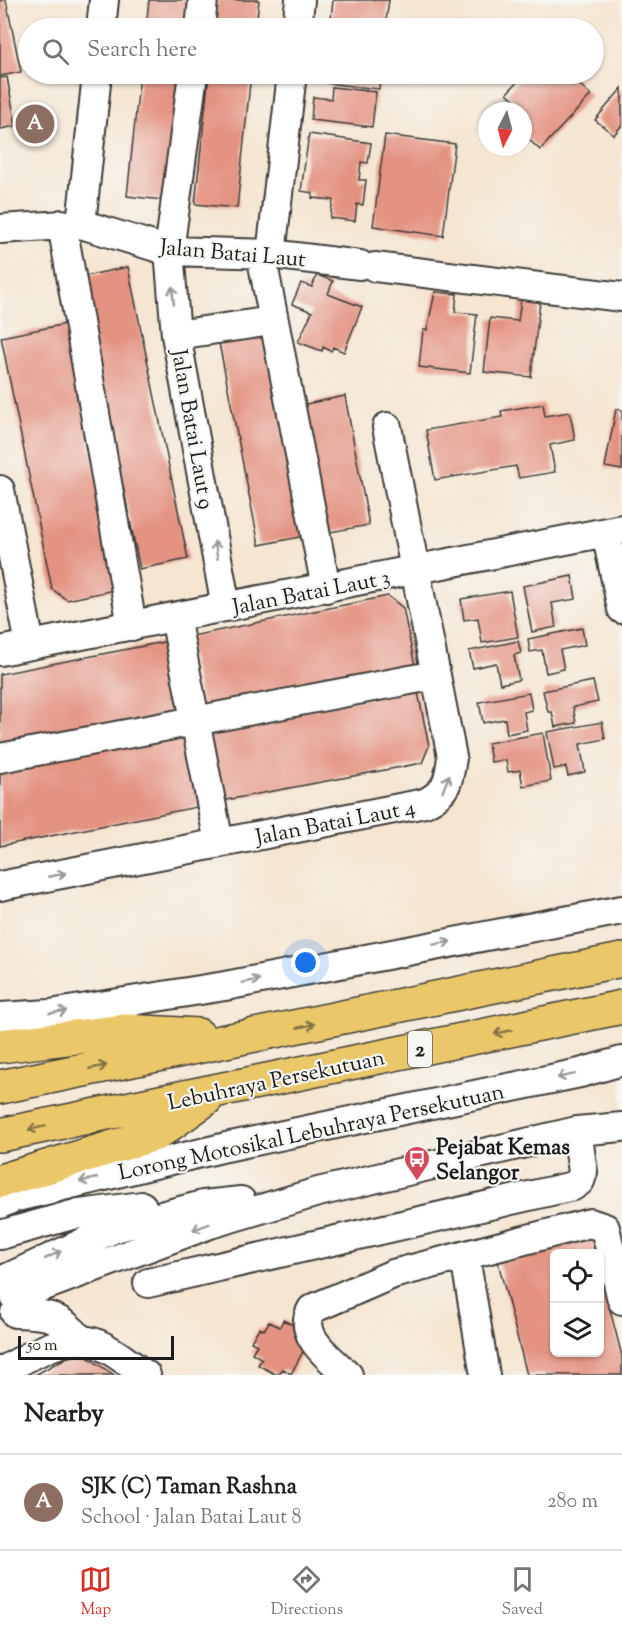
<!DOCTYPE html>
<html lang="en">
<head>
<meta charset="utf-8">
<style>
  body { margin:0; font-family:"Sorts Mill Goudy",serif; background:#f2f2f2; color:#202124 }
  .controls { position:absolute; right:18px; bottom:18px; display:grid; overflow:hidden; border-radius:9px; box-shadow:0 2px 4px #0004 }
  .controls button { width:54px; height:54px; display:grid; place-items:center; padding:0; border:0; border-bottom:2px solid #e0e0e0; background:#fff; color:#202124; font:30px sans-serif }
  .compass { position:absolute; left:478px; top:102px; width:54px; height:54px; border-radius:50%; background:#fff; box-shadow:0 2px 4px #0004; rotate:186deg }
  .scale { position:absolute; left:18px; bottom:15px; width:156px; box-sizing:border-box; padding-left:6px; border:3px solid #1c1c1c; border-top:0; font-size:16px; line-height:21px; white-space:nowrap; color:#1c1c1c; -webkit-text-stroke:4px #f6f6f2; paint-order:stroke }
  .you { position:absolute; left:306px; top:963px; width:21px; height:21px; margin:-15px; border:4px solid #fff; border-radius:50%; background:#1a73e8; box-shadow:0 0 0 9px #1a73e833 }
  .badge { display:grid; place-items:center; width:39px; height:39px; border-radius:50%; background:#d93025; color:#fff; font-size:20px; font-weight:700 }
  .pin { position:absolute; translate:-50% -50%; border:3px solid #fff; box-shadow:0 2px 6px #0006 }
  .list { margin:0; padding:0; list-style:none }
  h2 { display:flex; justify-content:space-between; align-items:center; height:78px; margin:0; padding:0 24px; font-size:26px }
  h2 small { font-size:20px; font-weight:400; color:#757577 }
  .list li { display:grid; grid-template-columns:39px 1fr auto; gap:18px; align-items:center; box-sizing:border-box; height:96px; padding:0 24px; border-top:2px solid #e0e0e0 }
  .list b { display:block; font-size:22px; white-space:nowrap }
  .list p { margin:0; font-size:20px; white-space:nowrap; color:#757577 }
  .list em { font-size:20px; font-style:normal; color:#757577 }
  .icon { flex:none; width:33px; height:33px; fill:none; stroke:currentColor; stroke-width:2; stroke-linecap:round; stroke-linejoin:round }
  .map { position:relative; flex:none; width:622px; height:1375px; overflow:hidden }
  .search { position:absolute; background:#fff; box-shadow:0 2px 4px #0004; left:18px; right:18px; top:18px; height:66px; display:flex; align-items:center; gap:15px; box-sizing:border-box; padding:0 21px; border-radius:33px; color:#757577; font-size:22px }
  .sheet { height:174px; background:#fff }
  nav { display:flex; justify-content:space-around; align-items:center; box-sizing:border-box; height:84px; border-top:2px solid #e0e0e0; background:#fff; font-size:16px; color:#757577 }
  nav a { display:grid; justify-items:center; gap:3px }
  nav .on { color:#d93025 }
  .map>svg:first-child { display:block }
  .building { fill:#e49382 }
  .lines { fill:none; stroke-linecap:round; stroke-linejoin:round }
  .minor-casing { stroke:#3d3a37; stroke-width:32 }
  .highway-casing { stroke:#3d3a37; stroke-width:36 }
  .minor { stroke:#fff; stroke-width:28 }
  .highway { stroke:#eac769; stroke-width:33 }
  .oneway { stroke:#999 }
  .oneway2 { stroke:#837242 }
  .labels { text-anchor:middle; stroke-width:4.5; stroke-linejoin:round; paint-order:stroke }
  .shield { fill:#f6f6f2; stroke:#5d5d5c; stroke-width:1.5 }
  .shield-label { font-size:21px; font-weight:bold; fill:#1c1c1c }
  .street-label { font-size:22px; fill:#1c1c1c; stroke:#f6f6f2 }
  .poi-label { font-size:22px; font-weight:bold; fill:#1c1c1c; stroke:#f6f6f2; text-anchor:start }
</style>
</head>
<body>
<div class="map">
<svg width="622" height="1375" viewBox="0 0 622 1375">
  <rect width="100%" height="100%" fill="#f6f6f2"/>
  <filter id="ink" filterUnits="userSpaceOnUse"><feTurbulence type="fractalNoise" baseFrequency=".0167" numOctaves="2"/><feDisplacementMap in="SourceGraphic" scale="12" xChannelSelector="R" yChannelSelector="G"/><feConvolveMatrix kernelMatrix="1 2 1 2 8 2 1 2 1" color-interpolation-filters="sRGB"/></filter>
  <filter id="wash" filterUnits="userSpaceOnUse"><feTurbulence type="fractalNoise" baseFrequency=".008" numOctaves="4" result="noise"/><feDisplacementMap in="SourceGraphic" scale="24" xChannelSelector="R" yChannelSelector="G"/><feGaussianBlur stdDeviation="1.35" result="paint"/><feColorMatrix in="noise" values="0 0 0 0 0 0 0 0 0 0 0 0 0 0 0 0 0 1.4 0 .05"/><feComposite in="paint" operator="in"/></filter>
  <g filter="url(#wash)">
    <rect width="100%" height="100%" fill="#f5e5d1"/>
    <g id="blocks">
      <path class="building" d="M0,0H6L21,72L0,76Z
        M149,0H194L190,28H146Z
        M217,0H259L256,28H214Z
        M333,0H389L385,28H330Z
        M140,74H185L171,201L127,196Z
        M209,74H251L237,208L195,204Z
        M327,74H380L379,89L326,83Z
        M553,74H568L591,95L540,150L523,134L525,110L507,93L524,75L531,82L538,75L545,81Z
        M7,77L16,126L0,129V78Z
        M332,87L376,92L372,127L311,120L313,97L331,99Z
        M622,88V125L614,135L595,120Z
        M309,134L371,143L368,163L361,162L359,180H366L363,205L357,204L355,221L330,218L333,200L312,198L313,193L301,191Z
        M385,135L455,144L443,236L373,226Z
        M128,267L188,559L140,569L80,277Z
        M317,275L333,281L328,294L362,307L344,352L333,347L331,351L323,347L322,351L298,342L312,312L292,304L301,283L312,287Z
        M435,292L457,294L455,312L477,314L470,373L419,367L423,330H427Z
        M521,299L540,302L531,377L484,372L490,318L518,321Z
        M66,324L119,589L67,600L52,589L1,337Z
        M265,329L305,536L259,545L218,338Z
        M345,396L369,525L325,533L301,405Z
        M543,404L545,416L570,412L575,440L550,445L555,472L519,478L516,466L435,480L426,430L502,417L501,411Z
        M616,409L622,410V470L605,467Z
        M572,576L576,599L552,603L556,627L532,632L523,586Z
        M510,591L518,637L482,643L478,618L464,620L461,599Z
        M388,596L403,608L415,666L202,709L187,637Z
        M582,628L585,645L560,650L564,669L546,673L542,650L530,652L528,639Z
        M169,641L184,713L0,748V674Z
        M518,641L521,653L514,655L519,680L500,684L496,663L473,668L469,651Z
        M593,681L598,702L573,707L576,723L555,727L552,712H548L543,691Z
        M417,688L429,746L422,763L221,801L207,729Z
        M529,693L532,710L524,712L527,730L507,734L505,719L483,723L479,702Z
        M602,722L605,739L580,744L585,772L568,776L566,767L554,769L547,732Z
        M186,731L202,806L0,846V768Z
        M543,733L551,781L523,786L520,770L508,772L506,760L491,762L488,743Z
        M592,1238L596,1254H554L555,1353H600V1271L622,1356V1375H527L498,1262Z
        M283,1320L299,1328L295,1335L308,1342L291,1374L283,1369L277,1375L258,1365L262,1359L252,1353L257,1345L251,1342L259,1328L264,1330L269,1322L280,1327Z
        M78,1351L114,1375H35Z"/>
    </g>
  </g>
  <g filter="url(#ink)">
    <use href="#blocks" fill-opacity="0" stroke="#3d3a37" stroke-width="1.5"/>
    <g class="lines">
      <defs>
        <path id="minor" d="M101,28L104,0
          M200,28L203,0
          M297,28L300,0
          M193,74L169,251L176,335L226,607
          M62,224L132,626
          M81,224L97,74
          M0,229L81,224L169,251L271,254L360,265
          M261,254L326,588
          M271,254L292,74
          M375,267L622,297
          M176,335L272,321
          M0,490L30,645
          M606,532L622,609
          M175,617L219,843
          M0,651L622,529
          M0,758L436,675
          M0,886L425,803C447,792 449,781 452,757L387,427
          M0,1017L50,1014L225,986L622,910
          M0,1204L13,1198L226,1147L580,1073L622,1061
          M0,1235L72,1215L142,1206
          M465,1257L485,1375
          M1,1281L115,1228L203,1205L241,1201
          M148,1283L573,1186L580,1181L583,1172L577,1131
          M15,1297L210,1224L318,1192L577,1131L622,1127
          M15,1313C47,1314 60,1315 81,1340
          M0,1372C26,1359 68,1330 98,1344C115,1351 130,1365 146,1375
          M348,1375C331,1359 296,1335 312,1309L393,1274L590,1223L605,1228L622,1300"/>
        <path id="highway" d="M0,1046L126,1031L198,1035
          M0,1087L622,960
          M0,1135L622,1007
          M0,1181L156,1134L206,1099"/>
      </defs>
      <use href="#minor" class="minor-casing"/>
      <use href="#highway" class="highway-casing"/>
      <use href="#minor" class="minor"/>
      <use href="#highway" class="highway"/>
    </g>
    <defs><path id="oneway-shaft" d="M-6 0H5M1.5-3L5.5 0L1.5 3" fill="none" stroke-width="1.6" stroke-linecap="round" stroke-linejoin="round" transform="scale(1.5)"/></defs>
    <g class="oneway">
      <use href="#oneway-shaft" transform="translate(173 295) rotate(-95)"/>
      <use href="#oneway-shaft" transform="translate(216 550) rotate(-100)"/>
      <use href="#oneway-shaft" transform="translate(446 783) rotate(-68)"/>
      <use href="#oneway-shaft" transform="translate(57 875) rotate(-11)"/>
      <use href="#oneway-shaft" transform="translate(442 943) rotate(-10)"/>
      <use href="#oneway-shaft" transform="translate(251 981) rotate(-11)"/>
      <use href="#oneway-shaft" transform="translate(58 1012) rotate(-9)"/>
      <use href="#oneway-shaft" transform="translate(566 1076) rotate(168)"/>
      <use href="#oneway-shaft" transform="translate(88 1180) rotate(167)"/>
      <use href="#oneway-shaft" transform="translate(201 1227) rotate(160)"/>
      <use href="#oneway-shaft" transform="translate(53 1255) rotate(-26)"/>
    </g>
    <g class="oneway2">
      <use href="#oneway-shaft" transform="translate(306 1026) rotate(-12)"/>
      <use href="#oneway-shaft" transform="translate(503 1032) rotate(168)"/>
      <use href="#oneway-shaft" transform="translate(98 1067) rotate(-11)"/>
      <use href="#oneway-shaft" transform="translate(37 1128) rotate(168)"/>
    </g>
  </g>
  <defs>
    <symbol id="bus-pin" viewBox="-11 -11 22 30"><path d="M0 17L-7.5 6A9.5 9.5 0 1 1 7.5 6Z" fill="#d1495b" stroke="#f6f6f2"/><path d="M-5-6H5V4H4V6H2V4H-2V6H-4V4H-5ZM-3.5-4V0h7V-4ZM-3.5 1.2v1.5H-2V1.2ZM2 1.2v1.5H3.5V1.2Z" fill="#fff"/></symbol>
  </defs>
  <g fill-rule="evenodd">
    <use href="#bus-pin" x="402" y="1144" width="30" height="40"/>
  </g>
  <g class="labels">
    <rect class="shield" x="408" y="1031" width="24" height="36" rx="4.5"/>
    <g class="shield-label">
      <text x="420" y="1056">2</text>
    </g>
    <g class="street-label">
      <text transform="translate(233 252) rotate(5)" y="8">Jalan Batai Laut</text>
      <text transform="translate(194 429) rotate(80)" y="8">Jalan Batai Laut 9</text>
      <text transform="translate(311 591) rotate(-11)" y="8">Jalan Batai Laut 3</text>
      <text transform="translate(335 821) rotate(-11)" y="8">Jalan Batai Laut 4</text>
      <text transform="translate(276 1079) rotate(-12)" y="8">Lebuhraya Persekutuan</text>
      <text transform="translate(311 1131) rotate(-12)" y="8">Lorong Motosikal Lebuhraya Persekutuan</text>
    </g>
    <g class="poi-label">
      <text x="436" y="1154">Pejabat Kemas<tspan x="436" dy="25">Selangor</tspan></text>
    </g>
  </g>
</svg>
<div class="controls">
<button><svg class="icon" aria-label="locate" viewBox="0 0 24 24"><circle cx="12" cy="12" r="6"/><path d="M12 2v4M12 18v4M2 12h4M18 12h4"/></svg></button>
<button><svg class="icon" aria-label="layers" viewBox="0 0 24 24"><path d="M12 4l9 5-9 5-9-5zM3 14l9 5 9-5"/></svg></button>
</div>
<svg class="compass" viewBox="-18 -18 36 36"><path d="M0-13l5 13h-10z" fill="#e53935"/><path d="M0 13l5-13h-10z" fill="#757577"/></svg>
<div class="scale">50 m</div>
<div class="you"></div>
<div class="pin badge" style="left:35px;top:124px;background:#8d6e63">A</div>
<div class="search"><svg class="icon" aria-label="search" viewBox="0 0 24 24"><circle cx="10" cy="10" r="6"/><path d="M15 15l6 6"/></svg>Search here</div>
</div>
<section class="sheet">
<h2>Nearby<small></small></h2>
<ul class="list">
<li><span class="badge" style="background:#8d6e63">A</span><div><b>SJK (C) Taman Rashna</b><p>School · Jalan Batai Laut 8</p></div><em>280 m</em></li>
</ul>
</section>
<nav>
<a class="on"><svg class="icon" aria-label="map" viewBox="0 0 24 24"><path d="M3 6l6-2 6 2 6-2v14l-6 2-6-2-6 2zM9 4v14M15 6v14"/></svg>Map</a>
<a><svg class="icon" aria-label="directions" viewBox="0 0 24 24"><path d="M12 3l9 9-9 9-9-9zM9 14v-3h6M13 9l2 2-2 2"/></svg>Directions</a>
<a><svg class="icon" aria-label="saved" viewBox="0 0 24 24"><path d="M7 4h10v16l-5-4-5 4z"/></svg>Saved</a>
</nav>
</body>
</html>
